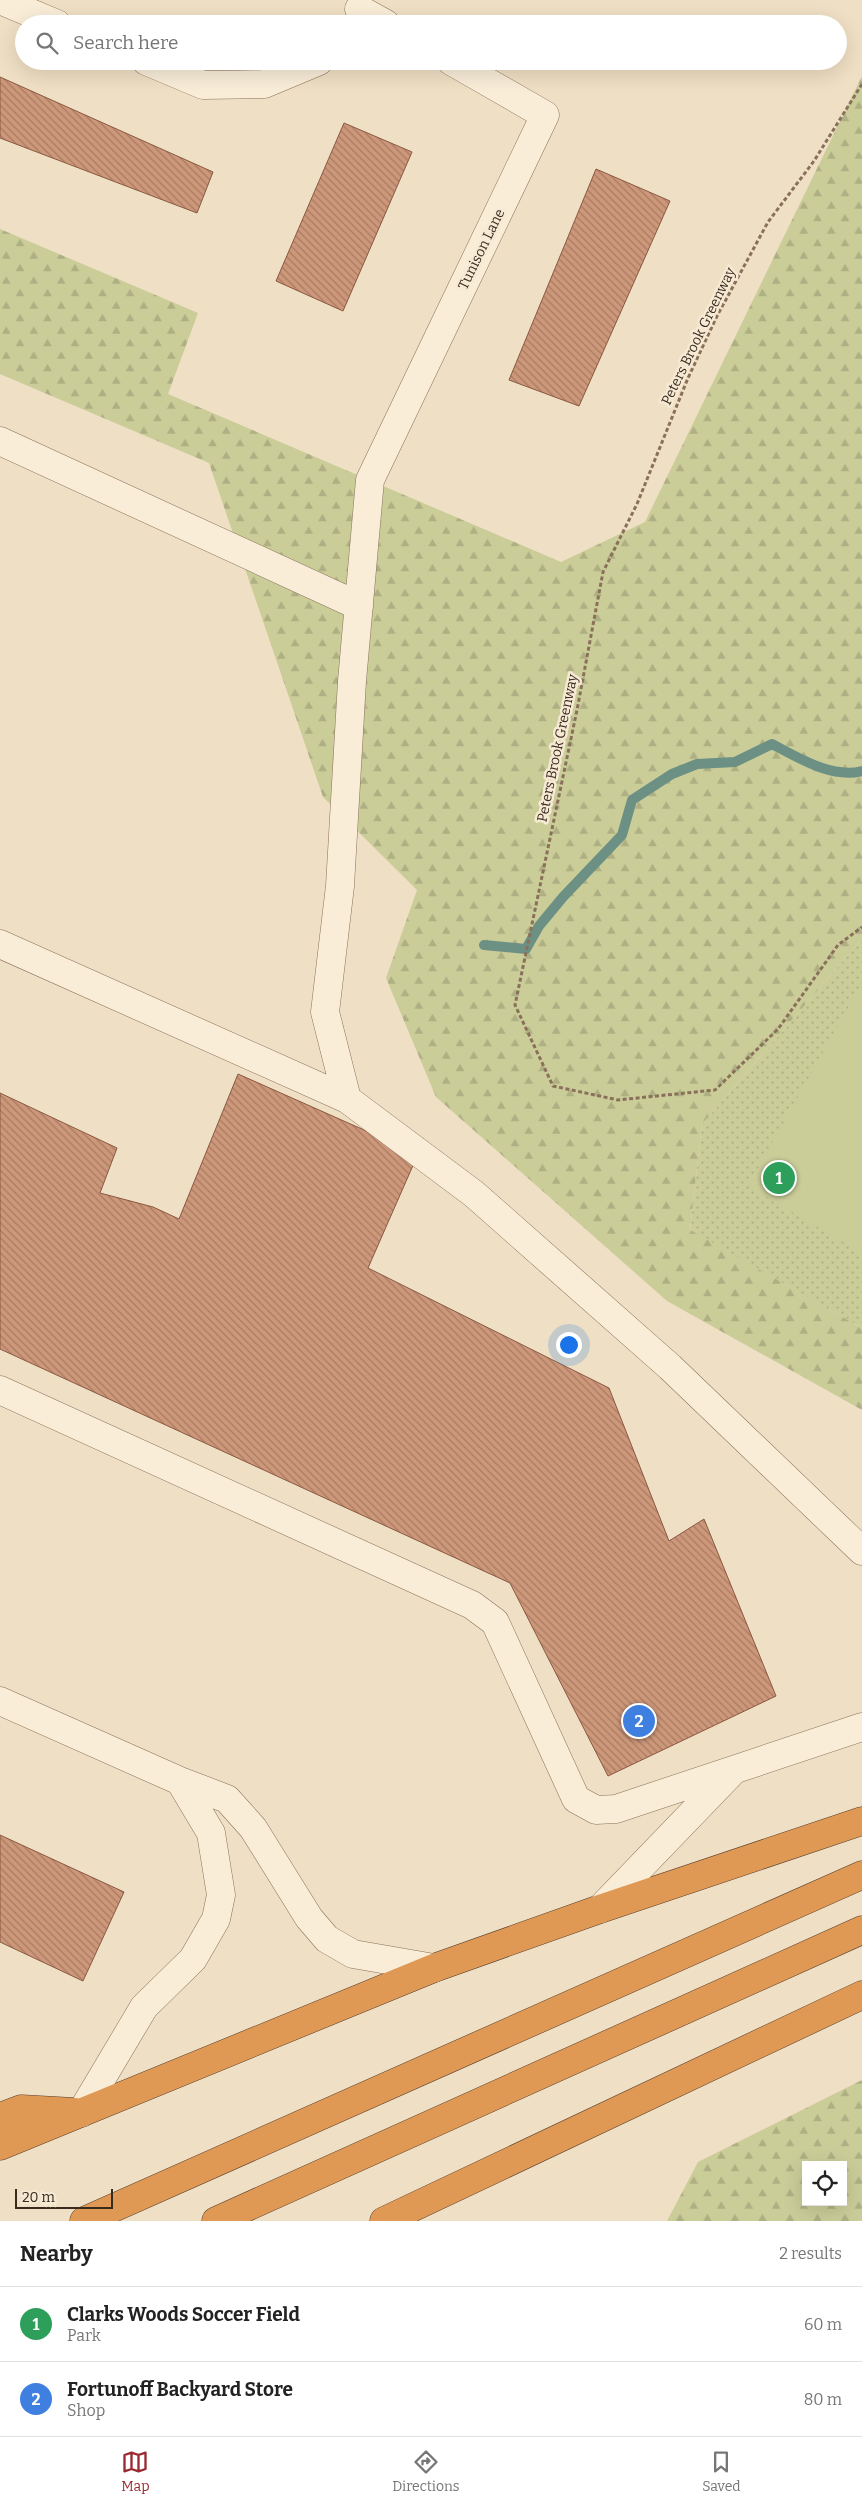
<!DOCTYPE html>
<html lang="en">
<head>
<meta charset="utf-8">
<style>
  body { margin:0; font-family:Bitter,serif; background:#f2f2f2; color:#222 }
  .controls { position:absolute; right:15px; bottom:15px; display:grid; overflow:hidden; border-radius:0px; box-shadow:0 5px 20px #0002 }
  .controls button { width:45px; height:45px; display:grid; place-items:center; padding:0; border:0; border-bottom:1px solid #e0e0e0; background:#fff; color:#222; font:25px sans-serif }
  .scale { position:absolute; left:15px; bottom:12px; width:98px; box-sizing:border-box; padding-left:5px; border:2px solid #3a2a1e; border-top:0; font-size:14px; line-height:18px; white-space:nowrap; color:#3a2a1e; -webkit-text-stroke:4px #f6ead4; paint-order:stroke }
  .you { position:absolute; left:568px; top:1344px; width:18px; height:18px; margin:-12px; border:4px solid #fff; border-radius:50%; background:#1a73e8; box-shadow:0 0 0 8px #1a73e833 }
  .badge { display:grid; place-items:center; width:32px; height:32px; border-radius:50%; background:#9a2931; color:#fff; font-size:16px; font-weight:700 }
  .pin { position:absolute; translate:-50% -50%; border:2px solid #fff; box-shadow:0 1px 5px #0006 }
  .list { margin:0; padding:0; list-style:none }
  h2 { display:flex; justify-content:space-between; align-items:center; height:65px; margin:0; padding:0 20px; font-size:21px }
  h2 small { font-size:16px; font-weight:400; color:#767676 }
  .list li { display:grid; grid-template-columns:32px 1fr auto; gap:15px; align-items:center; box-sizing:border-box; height:75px; padding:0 20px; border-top:1px solid #e0e0e0 }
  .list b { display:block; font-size:19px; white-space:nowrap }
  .list p { margin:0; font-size:16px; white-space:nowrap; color:#767676 }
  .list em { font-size:16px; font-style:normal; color:#767676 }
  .icon { flex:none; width:28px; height:28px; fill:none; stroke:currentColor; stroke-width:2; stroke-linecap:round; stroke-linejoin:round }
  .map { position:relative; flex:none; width:862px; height:2221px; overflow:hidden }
  .search { position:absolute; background:#fff; box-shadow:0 5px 20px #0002; left:15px; right:15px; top:15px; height:55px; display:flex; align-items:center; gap:12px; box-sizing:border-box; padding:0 18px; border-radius:28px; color:#767676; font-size:19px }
  .sheet { height:215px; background:#fff }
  nav { display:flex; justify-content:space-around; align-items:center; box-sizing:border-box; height:70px; border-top:1px solid #e0e0e0; background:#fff; font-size:14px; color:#767676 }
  nav a { display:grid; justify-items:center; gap:2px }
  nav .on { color:#9a2931 }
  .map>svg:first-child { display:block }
  .green { fill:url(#green-dots) }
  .forest { fill:url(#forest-firs); fill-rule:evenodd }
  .pitch { fill:#cacd98 }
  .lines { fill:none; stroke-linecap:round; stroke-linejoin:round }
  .stream { stroke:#6d9085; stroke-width:10 }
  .building { fill:url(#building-back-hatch); stroke:#895840 }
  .minor-casing { stroke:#8a705a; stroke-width:29 }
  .highway-casing { stroke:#573f2e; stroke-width:29 }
  .path { stroke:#8a705a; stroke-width:3; stroke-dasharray:4 2.5; stroke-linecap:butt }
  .minor { stroke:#f9edd8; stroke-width:28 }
  .highway { stroke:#df9954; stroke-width:28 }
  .labels { text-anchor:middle; stroke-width:5; stroke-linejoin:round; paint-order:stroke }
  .street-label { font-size:14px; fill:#3a2a1e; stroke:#f6ead4 }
</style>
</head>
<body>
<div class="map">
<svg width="862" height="2221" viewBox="0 0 862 2221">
  <defs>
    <pattern id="green-dots" width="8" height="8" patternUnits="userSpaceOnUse" patternTransform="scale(1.25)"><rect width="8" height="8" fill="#cacd98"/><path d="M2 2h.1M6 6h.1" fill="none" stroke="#aeb083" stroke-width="1.8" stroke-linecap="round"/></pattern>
    <pattern id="forest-firs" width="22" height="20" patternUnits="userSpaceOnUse" patternTransform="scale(1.25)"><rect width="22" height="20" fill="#cacd98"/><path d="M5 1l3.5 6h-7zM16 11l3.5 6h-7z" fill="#aeb083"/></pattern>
    <pattern id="building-back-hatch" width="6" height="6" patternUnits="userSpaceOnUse" patternTransform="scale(1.25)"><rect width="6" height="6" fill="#cd977a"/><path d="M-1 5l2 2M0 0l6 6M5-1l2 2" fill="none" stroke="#a77b63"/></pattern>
  </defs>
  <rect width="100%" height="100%" fill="#efdfc4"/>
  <path class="green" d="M862,939V1328L690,1231L702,1124Z"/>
  <path class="forest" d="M862,76V939L702,1124L690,1230L862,1328V1410L667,1301L436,1097L386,978L417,890L323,797L209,463L0,374V229L198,313L168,394L561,562L645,522Z
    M862,2080V2221H667L698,2162ZM806,2165H843V2202H806Z"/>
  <path class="pitch" d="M862,983V1253L748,1186Z"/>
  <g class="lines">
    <path class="stream" d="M484,945L526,949L539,926L563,897L622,835L632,800L672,774L697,764L735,762L772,744C799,758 832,779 862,771"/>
  </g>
  <path class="building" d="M0,77L213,172L197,213L0,138Z
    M344,123L412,152L343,311L276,281Z
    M596,169L670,201L579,406L509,380Z
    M238,1074L418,1154L368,1268L609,1388L669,1541L704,1519L776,1696L608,1776L510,1583L0,1349V1093L117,1148L100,1193L153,1207L179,1219Z
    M0,1835L124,1892L83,1981L0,1942Z"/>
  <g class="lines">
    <defs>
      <path id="minor" d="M0,0L57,24
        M359,9L386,24
        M146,61L203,85L264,84L319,61
        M0,441L359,606
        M0,944L347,1099L474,1194L670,1367L862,1551
        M347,1099L325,1012L340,886L352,681L370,480L545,115L451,61
        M0,1390L472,1605L495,1622L576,1799L596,1810L616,1809L862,1727
        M0,1701L180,1781L227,1799L253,1828L309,1918L327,1939L353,1954L434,1968
        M600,1909L733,1771
        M81,2113L144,2007L193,1959L216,1919L221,1895L211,1833L180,1781"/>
      <path id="highway" d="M0,2117L21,2109L75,2112
        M0,2146L434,1968L600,1909L862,1821
        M84,2221L862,1875
        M216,2221L862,1930
        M384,2221L862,1995"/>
    </defs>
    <use href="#minor" class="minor-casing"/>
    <use href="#highway" class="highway-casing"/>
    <path class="path" d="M862,84L814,161L768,222L717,316L688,378L637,504L603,572L577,710L515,1005L553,1086L618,1100L715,1090L778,1029L838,945L862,927"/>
    <use href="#minor" class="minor"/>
    <use href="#highway" class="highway"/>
  </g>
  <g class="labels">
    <g class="street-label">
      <text transform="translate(481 249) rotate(-64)" y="5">Tunison Lane</text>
      <text transform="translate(698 336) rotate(-64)" y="5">Peters Brook Greenway</text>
      <text transform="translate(557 748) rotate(-78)" y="5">Peters Brook Greenway</text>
    </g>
  </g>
</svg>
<div class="controls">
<button><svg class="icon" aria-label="locate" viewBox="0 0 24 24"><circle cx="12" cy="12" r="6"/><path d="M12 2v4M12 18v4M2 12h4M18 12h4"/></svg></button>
</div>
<div class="scale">20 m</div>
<div class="you"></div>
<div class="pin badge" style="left:779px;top:1178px;background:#2e9e5b">1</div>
<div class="pin badge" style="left:639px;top:1721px;background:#3f7fe0">2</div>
<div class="search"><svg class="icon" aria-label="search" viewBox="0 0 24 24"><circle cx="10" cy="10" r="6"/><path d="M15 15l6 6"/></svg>Search here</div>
</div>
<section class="sheet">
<h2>Nearby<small>2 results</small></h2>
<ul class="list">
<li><span class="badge" style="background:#2e9e5b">1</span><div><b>Clarks Woods Soccer Field</b><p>Park</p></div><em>60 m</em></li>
<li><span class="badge" style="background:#3f7fe0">2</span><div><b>Fortunoff Backyard Store</b><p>Shop</p></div><em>80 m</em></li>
</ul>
</section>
<nav>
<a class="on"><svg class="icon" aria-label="map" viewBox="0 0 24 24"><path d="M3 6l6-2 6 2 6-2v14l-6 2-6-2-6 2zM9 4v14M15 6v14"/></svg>Map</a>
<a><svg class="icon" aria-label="directions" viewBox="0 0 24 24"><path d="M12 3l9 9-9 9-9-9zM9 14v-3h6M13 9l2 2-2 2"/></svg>Directions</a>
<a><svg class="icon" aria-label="saved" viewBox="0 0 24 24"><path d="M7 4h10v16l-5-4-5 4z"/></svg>Saved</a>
</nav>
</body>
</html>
